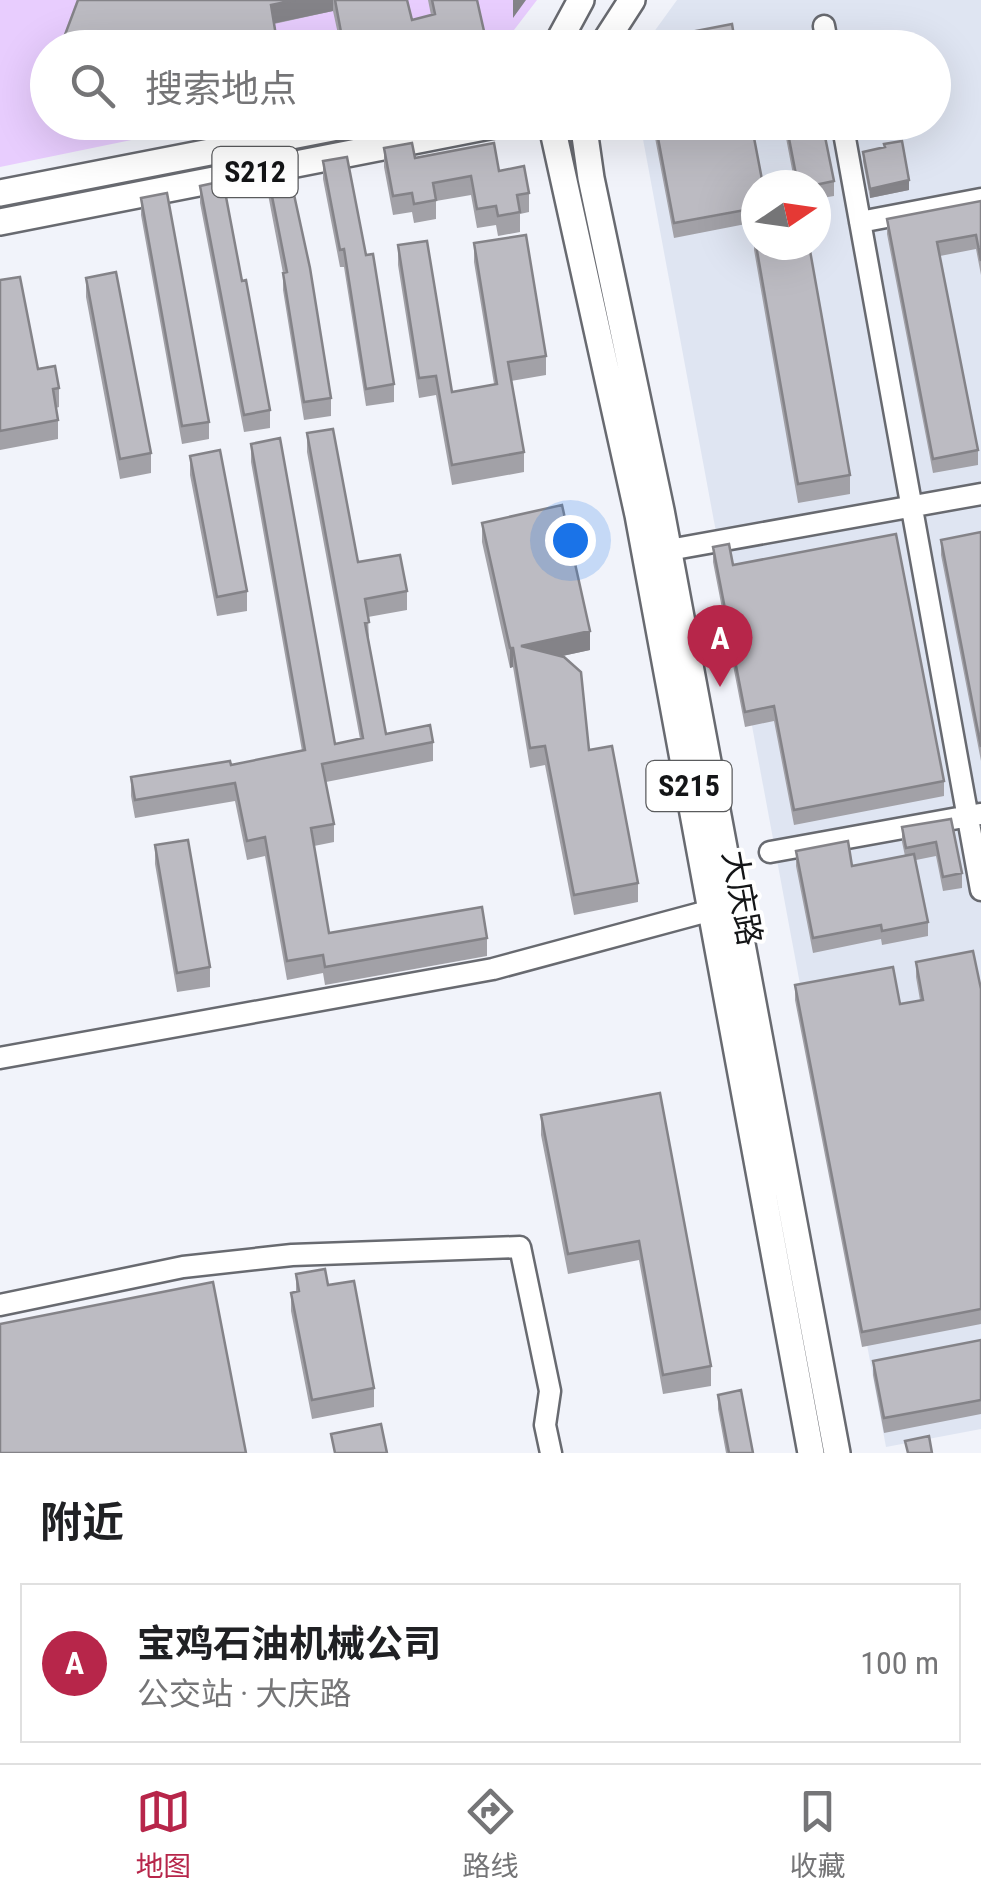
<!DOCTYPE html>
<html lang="zh">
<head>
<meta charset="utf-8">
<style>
  body { margin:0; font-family:"Roboto Condensed","Noto Sans SC",sans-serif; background:#f2f2f2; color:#202124 }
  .compass { position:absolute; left:741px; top:170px; width:90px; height:90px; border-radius:50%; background:#fff; box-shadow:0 10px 40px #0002; rotate:77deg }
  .you { position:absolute; left:570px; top:540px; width:35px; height:35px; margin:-25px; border:8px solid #fff; border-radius:50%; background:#1a73e8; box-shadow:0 0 0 15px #1a73e833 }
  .badge { display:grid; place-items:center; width:65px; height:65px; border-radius:50%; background:#b7264a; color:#fff; font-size:32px; font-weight:700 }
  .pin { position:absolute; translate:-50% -82px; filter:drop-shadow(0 2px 5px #0008) }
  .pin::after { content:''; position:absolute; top:52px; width:35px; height:30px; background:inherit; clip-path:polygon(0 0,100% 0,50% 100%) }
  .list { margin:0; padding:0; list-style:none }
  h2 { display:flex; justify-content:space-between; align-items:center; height:130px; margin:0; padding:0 40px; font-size:42px }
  h2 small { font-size:32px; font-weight:400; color:#757577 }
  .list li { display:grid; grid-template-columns:65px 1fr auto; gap:30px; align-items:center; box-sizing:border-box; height:160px; margin:0 20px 20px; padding:0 20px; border:2px solid #e0e0e0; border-radius:0px }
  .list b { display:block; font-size:38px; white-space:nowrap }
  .list p { margin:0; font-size:32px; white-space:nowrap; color:#757577 }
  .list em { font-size:32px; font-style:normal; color:#757577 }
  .icon { flex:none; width:55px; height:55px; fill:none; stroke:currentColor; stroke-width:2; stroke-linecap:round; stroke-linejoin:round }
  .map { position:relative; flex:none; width:981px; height:1453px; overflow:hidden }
  .search { position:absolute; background:#fff; box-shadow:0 10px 40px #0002; left:30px; right:30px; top:30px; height:110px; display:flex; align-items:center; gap:25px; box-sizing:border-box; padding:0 35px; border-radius:55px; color:#757577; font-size:38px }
  .sheet { height:310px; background:#fff }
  nav { display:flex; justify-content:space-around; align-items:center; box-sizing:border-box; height:140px; border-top:2px solid #e0e0e0; background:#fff; font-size:28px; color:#757577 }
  nav a { display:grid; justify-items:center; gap:5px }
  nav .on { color:#b7264a }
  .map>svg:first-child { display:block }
  .built { fill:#dfe5f2; fill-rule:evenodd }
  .green { fill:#e8cdfe }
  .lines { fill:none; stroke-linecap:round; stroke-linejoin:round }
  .minor-casing { stroke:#686a70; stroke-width:25 }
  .major-casing { stroke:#686a70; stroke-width:30 }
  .minor { stroke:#fff; stroke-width:20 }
  .major { stroke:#fff; stroke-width:25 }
  .wall { fill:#a2a1a7 }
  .shaded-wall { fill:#848388 }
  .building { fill:#bcbbc2; stroke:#848388; stroke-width:2.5 }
  .labels { text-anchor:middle; stroke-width:8; stroke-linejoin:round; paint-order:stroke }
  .shield { fill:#fff; stroke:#5a5b5d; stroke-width:2.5 }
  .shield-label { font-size:30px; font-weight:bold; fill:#141517 }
  .street-label { font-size:32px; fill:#141517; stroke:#fff }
</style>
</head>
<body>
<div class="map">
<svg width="981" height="1453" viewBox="0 0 981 1453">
  <rect width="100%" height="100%" fill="#f1f3fa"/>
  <path class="built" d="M677,0H981V1429L886,1447L640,123L934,122V48L643,47ZM756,185H816V245H756Z"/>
  <path class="green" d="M0,0H537L501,47L48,48V122L214,123L0,167Z"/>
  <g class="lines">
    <defs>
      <path id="minor" d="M824,26L828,48
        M842,122L981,890
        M860,222L981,199
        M669,550L981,494
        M770,852L980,814
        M0,1058L493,969L712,910
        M0,1305L183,1267L292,1255L520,1247L550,1391L545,1425L551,1453"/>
      <path id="major" d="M555,48L581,0
        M601,48L632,0
        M551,122L638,515L811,1453
        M583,122L591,178L661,510L837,1453
        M0,193L363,122
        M0,222L510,122"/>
    </defs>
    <use href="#minor" class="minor-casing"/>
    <use href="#major" class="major-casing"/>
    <use href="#minor" class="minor"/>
    <use href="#major" class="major"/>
  </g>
  <path class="wall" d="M78,0H407L412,20L431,15L428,0H477L486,40V48H341L333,11L274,24Z
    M652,122H751L756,185V222L674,238Z
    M786,123L834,181V196L816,199V185H795L786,138Z
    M384,148L415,158L499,171L529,193V212L520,214V232L498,236L496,225L477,228L471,195L436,201V219L414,223L412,212L393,215L384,167Z
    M863,152L909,190L870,198L863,161Z
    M323,161L366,255L394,384V402L366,406L344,267H340L323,179Z
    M267,171L331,398V416L304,420L283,290V273L267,189Z
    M200,186L242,281L270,410V428L244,432L200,203Z
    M141,198L209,422V439L182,444L141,215Z
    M981,201V275L976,249L940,256L978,450V465L933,473L887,234V219Z
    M754,231L850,475V494L798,503L754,250Z
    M474,243L546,356V375L511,381L524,452V472L452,485L436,395L419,398L398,265V245L452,392L494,384L474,262Z
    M86,278L151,453V473L120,479L86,297Z
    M0,280L38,369L59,388V407L56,408L58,420V439L0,450Z
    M307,433L358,562L407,591V610L368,617L369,641L386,734L433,742V761L326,782L334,824V842L314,846L329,933L487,938V956L325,985L323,973L287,980L265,856L247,860L235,801L135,818L131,796V777L231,765L302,751L251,462V444L335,744L360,739L307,452Z
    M190,456L247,591V611L217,616L190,475Z
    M482,523L590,650L562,656L589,750L638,883V902L574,915L545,765L530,768L513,667L510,668L482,542Z
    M981,532V761L941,555V540Z
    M713,547L944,781V796L794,825L774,721L745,727L713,562Z
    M951,819L962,873V888L943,891L936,856L916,860L928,922V936L882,945L881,939L813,953L796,866V851L852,866L905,856L902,842V827Z
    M155,845L210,967V987L177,992L155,864Z
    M916,962L981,989V1324L862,1347L795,1000V985L900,1004L920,1000L916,977Z
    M660,1093L711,1366V1386L663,1394L639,1260L568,1274L541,1135V1115Z
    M296,1274L328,1285L374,1388V1407L312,1419L291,1311V1293L296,1292Z
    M981,1340V1414L884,1433L873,1375V1361Z
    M718,1395L753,1453H726L718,1409Z"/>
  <path class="shaded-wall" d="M295,0H333V11L271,24V5Z
    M513,0H526L513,18Z
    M909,180V190L870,198V189Z
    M590,631V650L521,665V646Z
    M510,648H513V667L510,668Z"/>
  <path class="building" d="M78,0H295L271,5L278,48H60Z
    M335,0H407L412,20L435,14L432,0H477L486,40L443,48H344Z
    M732,24L736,48H640L639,42Z
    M655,122H751L763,185H756V208L674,223Z
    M822,122L834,181L815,185H798L786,123Z
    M902,141L909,180L870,189L863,152L885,147L884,144Z
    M412,143L415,158L494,143L499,171L524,166L529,193L517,195L520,212L498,216L496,206L477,209L471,176L433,183L436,200L414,204L412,193L393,196L384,148Z
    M347,157L366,255L373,254L394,384L366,389L344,249L340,250L323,161Z
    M288,167L310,268L331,398L304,402L283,273L287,272L267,171Z
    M223,181L242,281L246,280L270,410L244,415L200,186Z
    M167,193L209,422L182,426L141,198Z
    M981,201V261L976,235L937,242L978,450L933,459L887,219Z
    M526,235L546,356L508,362L524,452L452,465L436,376L419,378L398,245L427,241L452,392L497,384L474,243Z
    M756,245H809L850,475L798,484Z
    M116,272L151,453L120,459L86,278Z
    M20,277L38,369L55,366L59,388L53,389L58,420L0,431V280Z
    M333,429L358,562L400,555L407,591L365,599L369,622L365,623L386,734L430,725L433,742L322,764L334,824L311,828L329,933L482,907L487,938L325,967L323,955L287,961L265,837L247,841L235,783L135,800L131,777L230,761L231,765L305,750L251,444L280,438L335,744L363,738L307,433Z
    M220,450L247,591L217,597L190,456Z
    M562,505L590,631L521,646L564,657L581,672L589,750L612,746L638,883L574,895L545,746L530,748L513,648H510L482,523Z
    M981,532V747L941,540Z
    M896,534L944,781L794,810L774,706L745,712L713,547L729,544L733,565Z
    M951,819L962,873L943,877L936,842L906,848L902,827Z
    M188,840L210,967L177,973L155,845Z
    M848,841L852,866L914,854L928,922L882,931L881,925L813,938L796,851Z
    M973,951L981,989V1309L862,1332L795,985L893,967L900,1004L923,1000L916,962Z
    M660,1093L711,1366L663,1375L639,1241L568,1254L541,1115Z
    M325,1269L328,1285L354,1281L374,1388L312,1400L291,1293L299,1291L296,1274Z
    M213,1282L246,1453H0V1324Z
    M981,1340V1400L884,1418L873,1361Z
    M741,1390L753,1453H729L718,1395Z
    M381,1424L387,1453H335L331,1434Z
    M929,1436L932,1453H908L905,1441Z"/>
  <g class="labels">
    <g class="shield">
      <rect x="212.5" y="147" width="85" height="50" rx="8"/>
      <rect x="646.5" y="761" width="85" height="50" rx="8"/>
    </g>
    <g class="shield-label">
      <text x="255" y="182">S212</text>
      <text x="689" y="796">S215</text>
    </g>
    <g class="street-label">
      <text transform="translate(742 898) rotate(80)" y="11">大庆路</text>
    </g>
  </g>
</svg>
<svg class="compass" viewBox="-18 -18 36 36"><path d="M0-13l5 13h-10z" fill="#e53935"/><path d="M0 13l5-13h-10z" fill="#757577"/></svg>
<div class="you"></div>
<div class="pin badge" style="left:720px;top:687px">A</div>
<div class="search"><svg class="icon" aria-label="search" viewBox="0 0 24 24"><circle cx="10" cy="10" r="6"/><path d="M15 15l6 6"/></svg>搜索地点</div>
</div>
<section class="sheet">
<h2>附近<small></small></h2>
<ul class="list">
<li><span class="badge">A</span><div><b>宝鸡石油机械公司</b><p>公交站 · 大庆路</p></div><em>100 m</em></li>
</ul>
</section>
<nav>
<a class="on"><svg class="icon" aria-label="map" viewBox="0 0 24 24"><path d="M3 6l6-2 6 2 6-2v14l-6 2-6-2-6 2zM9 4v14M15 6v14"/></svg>地图</a>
<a><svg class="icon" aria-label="directions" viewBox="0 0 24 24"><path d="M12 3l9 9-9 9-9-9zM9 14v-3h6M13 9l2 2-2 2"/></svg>路线</a>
<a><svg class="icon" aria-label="saved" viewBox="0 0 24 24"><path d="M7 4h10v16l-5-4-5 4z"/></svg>收藏</a>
</nav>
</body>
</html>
